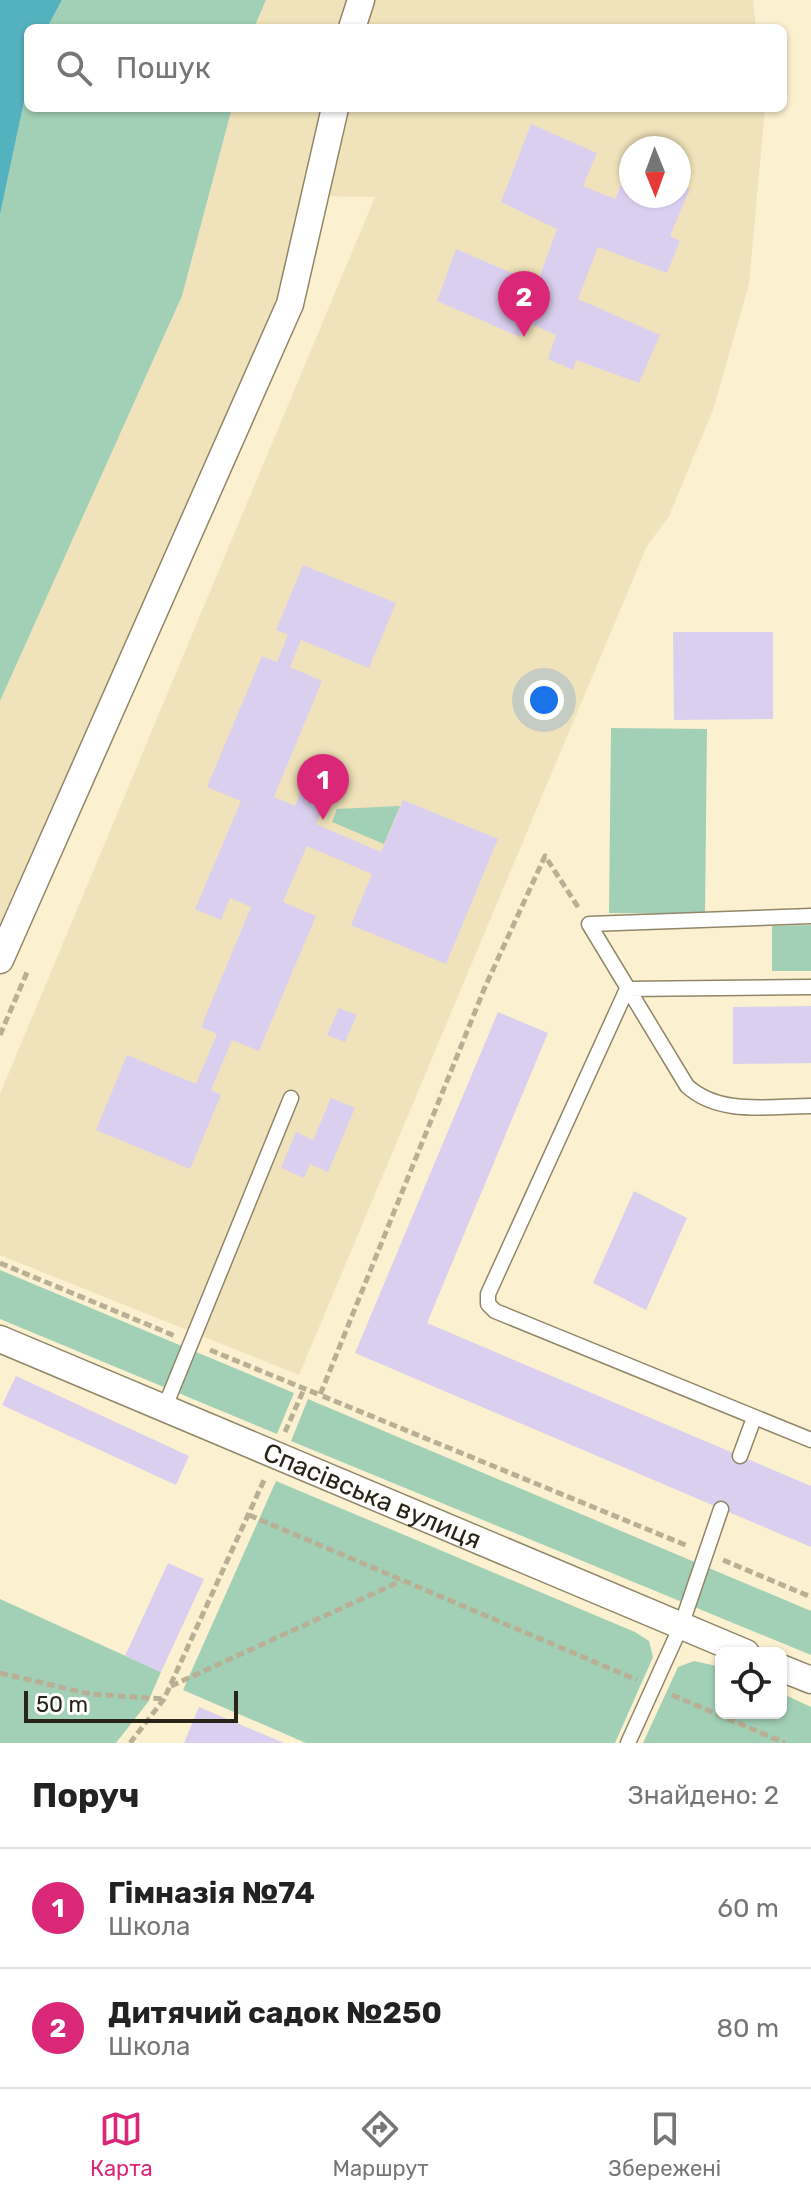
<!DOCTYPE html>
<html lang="uk">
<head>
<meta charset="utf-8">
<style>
  body { margin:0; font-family:Rubik,sans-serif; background:#f2f2f2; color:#222 }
  .controls { position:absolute; right:24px; bottom:24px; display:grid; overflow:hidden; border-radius:12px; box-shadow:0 2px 6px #0004 }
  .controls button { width:72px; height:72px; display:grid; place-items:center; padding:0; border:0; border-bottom:2px solid #e0e0e0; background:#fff; color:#222; font:40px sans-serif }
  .compass { position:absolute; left:619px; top:136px; width:72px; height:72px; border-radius:50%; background:#fff; box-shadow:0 2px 6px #0004; rotate:179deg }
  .scale { position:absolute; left:24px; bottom:20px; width:214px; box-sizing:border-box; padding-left:8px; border:4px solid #282418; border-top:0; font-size:22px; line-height:28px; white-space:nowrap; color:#282418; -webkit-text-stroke:6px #fff; paint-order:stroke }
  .you { position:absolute; left:544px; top:700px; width:28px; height:28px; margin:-20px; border:6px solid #fff; border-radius:50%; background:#1a73e8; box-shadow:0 0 0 12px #1a73e833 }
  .badge { display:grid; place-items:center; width:52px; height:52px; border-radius:50%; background:#db2777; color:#fff; font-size:26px; font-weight:700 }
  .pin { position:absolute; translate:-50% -66px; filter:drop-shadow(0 2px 4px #0008) }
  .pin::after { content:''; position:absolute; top:42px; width:28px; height:24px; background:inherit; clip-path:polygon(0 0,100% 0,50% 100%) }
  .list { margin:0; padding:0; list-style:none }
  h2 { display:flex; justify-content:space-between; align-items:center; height:104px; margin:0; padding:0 32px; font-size:34px }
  h2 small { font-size:26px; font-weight:400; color:#767676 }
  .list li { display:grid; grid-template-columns:52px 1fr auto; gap:24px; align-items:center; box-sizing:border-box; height:120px; padding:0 32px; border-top:2px solid #e0e0e0 }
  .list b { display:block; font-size:30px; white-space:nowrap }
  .list p { margin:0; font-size:26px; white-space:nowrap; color:#767676 }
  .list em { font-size:26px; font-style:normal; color:#767676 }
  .icon { flex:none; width:44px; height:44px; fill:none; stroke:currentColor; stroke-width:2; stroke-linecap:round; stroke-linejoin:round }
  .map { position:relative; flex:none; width:811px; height:1743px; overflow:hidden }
  .search { position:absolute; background:#fff; box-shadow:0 2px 6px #0004; left:24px; right:24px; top:24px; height:88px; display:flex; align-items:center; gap:20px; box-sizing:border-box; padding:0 28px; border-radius:12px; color:#767676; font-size:30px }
  .sheet { height:344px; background:#fff }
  nav { display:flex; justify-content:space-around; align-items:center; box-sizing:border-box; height:112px; border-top:2px solid #e0e0e0; background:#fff; font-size:22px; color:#767676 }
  nav a { display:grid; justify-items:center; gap:4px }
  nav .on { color:#db2777 }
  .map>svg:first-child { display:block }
  .built { fill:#f0e3bb; fill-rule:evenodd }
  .green { fill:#a2d0b7 }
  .water { fill:#54b2be }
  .building { fill:#dbcfef }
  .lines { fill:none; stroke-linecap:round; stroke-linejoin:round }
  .lane-casing { stroke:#908668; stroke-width:17 }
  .street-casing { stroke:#908668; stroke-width:29 }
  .path { stroke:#b8af95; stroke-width:5; stroke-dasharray:8 4; stroke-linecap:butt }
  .lane { stroke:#fff; stroke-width:14 }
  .street { stroke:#fff; stroke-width:26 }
  .labels { text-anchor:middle; stroke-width:6; stroke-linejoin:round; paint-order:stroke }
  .street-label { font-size:26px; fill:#282418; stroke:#fff }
</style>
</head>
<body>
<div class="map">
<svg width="811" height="1743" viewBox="0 0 811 1743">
  <rect width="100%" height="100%" fill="#fbf0cf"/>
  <path class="built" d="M266,0H753L756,28H254Z
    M232,108H765L749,284L713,410L669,516L647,546L299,1375L0,1255V1094L375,197L317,196L290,304L0,960V701L182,296ZM631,148H679V196H631Z"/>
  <path class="green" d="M62,0H266L254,28H47Z
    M28,83V108H232L182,296L0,701V215Z
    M611,728L707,729L705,914L609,913Z
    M400,806L384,844L332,822L337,809Z
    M811,925V971H772V926Z
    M0,1270L294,1393L277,1434L0,1319Z
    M308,1399L811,1611V1655L291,1441Z
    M276,1481L635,1632L649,1641L653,1657L615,1743H306L183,1690Z
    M0,1599L161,1672L148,1702L116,1743H0Z
    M694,1661L721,1667V1713H781V1693L811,1707V1743H643L678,1667Z"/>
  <path class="water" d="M0,0H62L47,28H28V83L0,215Z"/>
  <path class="building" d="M531,124L597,153L583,186L615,199L631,163V196H679V185L690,189L670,236L680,241L667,273L598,247L578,299L660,335L639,383L576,360L573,370L548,359L556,335L526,322L520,337L437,301L456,249L537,284L557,229L501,202Z
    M303,565L396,603L369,668L301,640L290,667L322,681L274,797L295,806L304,784L329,795L316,824L381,852L403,800L498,839L446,964L351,925L372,874L307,846L283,902L316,916L259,1051L232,1040L211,1090L221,1095L190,1169L96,1130L127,1055L196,1084L217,1034L201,1027L251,907L230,898L221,920L195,909L241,801L207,787L262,656L277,662L288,635L276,630Z
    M673,632H773V719L674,720Z
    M811,1006V1063L733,1064V1007Z
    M339,1008L357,1015L345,1042L327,1035Z
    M498,1012L548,1033L427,1323L811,1486V1547L355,1353Z
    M331,1098L355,1108L328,1172L310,1164L304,1178L281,1168L296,1132L313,1140Z
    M634,1191L687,1218L646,1310L593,1283Z
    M16,1376L189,1456L176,1485L2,1405Z
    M168,1563L204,1579L161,1672L125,1656Z
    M199,1707L284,1743H184Z"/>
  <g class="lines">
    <defs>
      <path id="lane" d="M811,916L589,924L687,1086C720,1116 769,1106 811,1106
        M627,989L488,1294V1304L495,1311L811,1440
        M627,989L811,987
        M164,1409L291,1098
        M740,1456L754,1418
        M628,1743L681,1626L721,1509"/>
      <g id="street">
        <path d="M352,28L361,0"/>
        <path d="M0,960L290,304L335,108"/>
        <path id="s1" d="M0,1339L746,1653"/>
        <path d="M781,1668L811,1680"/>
      </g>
    </defs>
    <use href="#lane" class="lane-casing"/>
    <use href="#street" class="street-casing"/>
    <path class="path" d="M578,907L545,856L485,987L320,1395L688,1546
      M0,1035L28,970
      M0,1263L175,1336
      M210,1350L320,1395
      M285,1432L304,1389
      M249,1515L637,1680
      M723,1560L811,1597
      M0,1673L90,1694L164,1699
      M171,1686L401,1581
      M672,1695L785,1743
      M130,1743L164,1699L265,1478"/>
    <use href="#lane" class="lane"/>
    <use href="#street" class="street"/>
  </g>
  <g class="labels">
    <g class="street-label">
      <text dy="9" stroke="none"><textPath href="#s1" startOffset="404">Спасівська вулиця</textPath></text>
    </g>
  </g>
</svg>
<div class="controls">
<button><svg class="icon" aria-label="locate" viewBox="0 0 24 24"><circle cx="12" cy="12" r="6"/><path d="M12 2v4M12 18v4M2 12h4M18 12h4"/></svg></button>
</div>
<svg class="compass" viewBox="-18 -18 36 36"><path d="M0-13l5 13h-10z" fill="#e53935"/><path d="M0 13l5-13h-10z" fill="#767676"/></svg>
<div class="scale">50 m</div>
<div class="you"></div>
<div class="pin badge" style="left:323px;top:820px">1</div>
<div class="pin badge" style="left:524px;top:337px">2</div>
<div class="search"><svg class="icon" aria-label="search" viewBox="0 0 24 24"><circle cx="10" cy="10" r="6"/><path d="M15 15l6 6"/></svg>Пошук</div>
</div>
<section class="sheet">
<h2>Поруч<small>Знайдено: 2</small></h2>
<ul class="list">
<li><span class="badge">1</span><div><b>Гімназія №74</b><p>Школа</p></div><em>60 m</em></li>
<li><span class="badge">2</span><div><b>Дитячий садок №250</b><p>Школа</p></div><em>80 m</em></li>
</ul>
</section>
<nav>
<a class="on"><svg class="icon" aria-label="map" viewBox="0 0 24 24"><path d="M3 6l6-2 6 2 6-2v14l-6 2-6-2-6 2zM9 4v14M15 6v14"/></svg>Карта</a>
<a><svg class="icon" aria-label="directions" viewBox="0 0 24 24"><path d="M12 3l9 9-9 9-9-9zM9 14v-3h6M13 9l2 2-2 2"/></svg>Маршрут</a>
<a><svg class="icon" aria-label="saved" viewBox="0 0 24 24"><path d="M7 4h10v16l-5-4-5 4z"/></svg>Збережені</a>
</nav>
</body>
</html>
